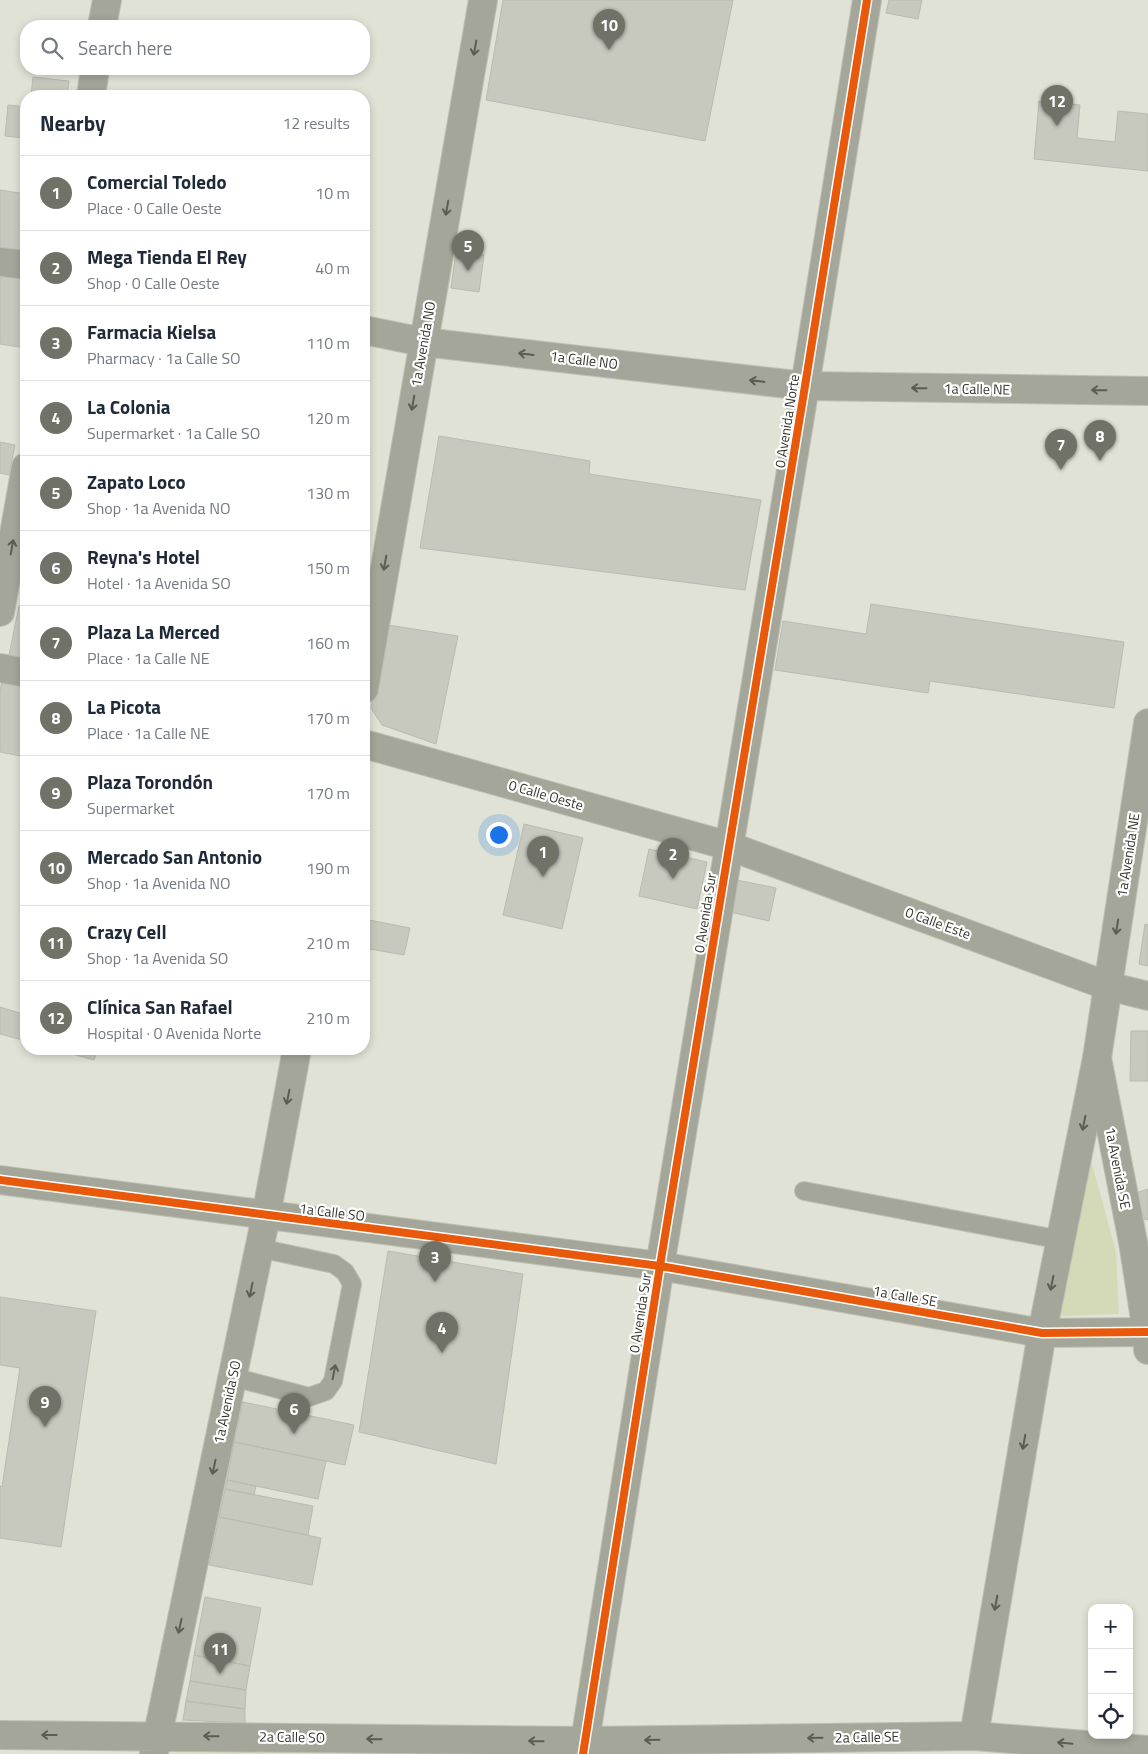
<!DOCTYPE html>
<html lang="en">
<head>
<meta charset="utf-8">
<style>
  body { margin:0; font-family:"Titillium Web",sans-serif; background:#f2f2f3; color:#1f2937 }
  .controls { position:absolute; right:15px; bottom:15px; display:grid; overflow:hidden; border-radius:10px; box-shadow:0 2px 8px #0003 }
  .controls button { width:45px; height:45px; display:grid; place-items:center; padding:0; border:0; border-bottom:1px solid #e0e1e3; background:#fff; color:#1f2937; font:25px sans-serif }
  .you { position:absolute; left:498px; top:834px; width:18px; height:18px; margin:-12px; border:4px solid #fff; border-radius:50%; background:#1a73e8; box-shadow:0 0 0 8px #1a73e833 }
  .badge { display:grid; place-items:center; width:32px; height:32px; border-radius:50%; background:#707268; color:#fff; font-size:16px; font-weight:700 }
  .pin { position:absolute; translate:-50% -41px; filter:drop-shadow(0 1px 2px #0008) }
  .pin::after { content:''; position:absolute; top:26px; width:18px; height:15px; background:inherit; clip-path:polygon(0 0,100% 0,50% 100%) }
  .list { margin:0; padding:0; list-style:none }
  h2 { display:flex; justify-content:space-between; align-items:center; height:65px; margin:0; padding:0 20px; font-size:21px }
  h2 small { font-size:16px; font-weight:400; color:#747a83 }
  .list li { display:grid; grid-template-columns:32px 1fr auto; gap:15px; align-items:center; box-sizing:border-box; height:75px; padding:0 20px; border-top:1px solid #e0e1e3 }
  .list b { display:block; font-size:19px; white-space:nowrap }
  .list p { margin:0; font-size:16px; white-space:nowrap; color:#747a83 }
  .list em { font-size:16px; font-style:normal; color:#747a83 }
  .icon { flex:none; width:28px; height:28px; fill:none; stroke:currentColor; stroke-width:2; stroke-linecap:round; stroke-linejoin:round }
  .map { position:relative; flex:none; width:1148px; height:1754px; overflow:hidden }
  .search { position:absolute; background:#fff; box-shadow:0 2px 8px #0003; left:20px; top:20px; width:350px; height:55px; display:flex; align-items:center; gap:12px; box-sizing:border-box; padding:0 18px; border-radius:20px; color:#747a83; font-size:19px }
  .panel { position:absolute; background:#fff; box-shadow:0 2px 8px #0003; left:20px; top:90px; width:350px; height:965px; border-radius:20px }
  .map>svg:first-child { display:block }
  .built { fill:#dadfc8 }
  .green { fill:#d4d9b8 }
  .building { fill:#c7c9be; stroke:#b9bbb0 }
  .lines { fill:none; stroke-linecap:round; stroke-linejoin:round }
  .service-casing { stroke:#bdbfb4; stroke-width:20 }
  .minor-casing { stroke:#bdbfb4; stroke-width:30 }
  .tertiary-casing { stroke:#bdbfb4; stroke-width:30 }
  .service { stroke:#a4a699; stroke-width:18 }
  .minor { stroke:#a4a699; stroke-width:28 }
  .tertiary { stroke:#a4a699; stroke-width:28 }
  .cycleway-casing { stroke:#fff; stroke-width:11 }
  .cycleway { stroke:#e8590c; stroke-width:8 }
  .oneway { stroke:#5b5d53 }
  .labels { text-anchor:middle; stroke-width:4.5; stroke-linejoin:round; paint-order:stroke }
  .street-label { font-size:14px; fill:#34362d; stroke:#fff }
</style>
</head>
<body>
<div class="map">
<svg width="1148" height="1754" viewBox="0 0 1148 1754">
  <rect width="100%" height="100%" fill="#e0e2d5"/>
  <path class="built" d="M173,1749L334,1754H172Z"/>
  <path class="green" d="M1083,1131L1116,1252L1119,1314L1055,1316Z"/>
  <path class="building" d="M503,0H733L705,141L486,100Z
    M889,0H922L918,19L886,13Z
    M33,77L69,81L67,96H31Z
    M1039,101L1080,105L1077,138L1115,142L1118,111L1148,114V171L1034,159Z
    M8,105L26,107V138L5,136Z
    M0,190L26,194V252L0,248Z
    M456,251L484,255L479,292L451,288Z
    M0,274L26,278V348L0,344Z
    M439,436L590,461L589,474L761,500L745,590L420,548Z
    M0,442L15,445L9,475L0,473Z
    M871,604L1124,642L1114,708L930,681L928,693L775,670L783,621L866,634Z
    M19,606L26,607V658L9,655Z
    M388,625L458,636L436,744L382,725L371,708Z
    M2,680L26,685V757L0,752V692Z
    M524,824L583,838L562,929L503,915Z
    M649,849L707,862L697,909L639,896Z
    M737,880L776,888L769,921L730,912Z
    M364,919L410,928L404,955L364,948Z
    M1145,924L1148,925V966L1139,964Z
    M0,1007L26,1015V1041L0,1034Z
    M364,1018L369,1019L366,1035L364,1034Z
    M1131,1031H1148V1081H1130Z
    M54,1049H98L94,1060Z
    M1148,1189V1219L1145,1220L1136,1193Z
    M388,1251L523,1274L496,1464L359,1432Z
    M0,1297L96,1311L61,1547L0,1538V1486L2,1487L20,1368L0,1365Z
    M243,1402L354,1425L345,1465L234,1442Z
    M234,1442L326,1461L318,1499L227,1480Z
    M227,1480L256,1486L254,1495L225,1489Z
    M225,1489L313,1506L308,1535L219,1517Z
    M219,1517L321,1538L312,1585L209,1565Z
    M205,1597L261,1608L250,1666L194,1655Z
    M194,1655L250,1666L246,1690L190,1681Z
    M190,1681L246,1690L245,1709L186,1701Z
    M186,1701L245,1709V1723L183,1720Z"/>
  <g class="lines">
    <defs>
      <path id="service" d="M804,1191L1061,1240
        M233,1377L309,1397L326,1391L333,1381L352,1284L345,1272L334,1264L259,1248"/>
      <path id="minor" d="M102,26L107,0
        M91,96L95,69
        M0,262L26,265
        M364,330L423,342L805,386L1148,391
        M0,612L26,467
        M364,689L483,0
        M0,1180L660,1266L1042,1333L1147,1332
        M0,1735L585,1741L974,1736L1148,1750
        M974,1736L1042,1333L1097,1058
        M154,1753L266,1216L297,1049
        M583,1754L660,1266L805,386L867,0"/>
      <path id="tertiary" d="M0,668L26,673
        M1148,723L1097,1058L1133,1242L1147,1332L1148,1350
        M364,744L729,846L1108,986L1148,996"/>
    </defs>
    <use href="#service" class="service-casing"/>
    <use href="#minor" class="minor-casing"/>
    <use href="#tertiary" class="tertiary-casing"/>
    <use href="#service" class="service"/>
    <use href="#minor" class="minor"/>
    <use href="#tertiary" class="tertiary"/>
    <defs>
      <path id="cycleway" d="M0,1180L660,1266L1042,1333L1147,1332
        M583,1754L660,1266L805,386L867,0"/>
    </defs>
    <use href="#cycleway" class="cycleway-casing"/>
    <use href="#cycleway" class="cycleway"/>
  </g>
  <defs><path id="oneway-shaft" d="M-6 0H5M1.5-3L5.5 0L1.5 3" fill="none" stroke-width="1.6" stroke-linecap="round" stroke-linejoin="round" transform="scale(1.25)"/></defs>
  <g class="oneway">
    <use href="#oneway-shaft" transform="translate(475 48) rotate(100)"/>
    <use href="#oneway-shaft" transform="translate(447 208) rotate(100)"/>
    <use href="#oneway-shaft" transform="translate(526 354) rotate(-173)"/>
    <use href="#oneway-shaft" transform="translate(757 381) rotate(-173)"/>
    <use href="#oneway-shaft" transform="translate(919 388) rotate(-179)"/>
    <use href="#oneway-shaft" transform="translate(1099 390) rotate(-179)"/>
    <use href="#oneway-shaft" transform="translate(413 403) rotate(100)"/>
    <use href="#oneway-shaft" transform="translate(12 547) rotate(-80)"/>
    <use href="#oneway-shaft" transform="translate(385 563) rotate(100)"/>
    <use href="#oneway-shaft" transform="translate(1117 927) rotate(99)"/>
    <use href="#oneway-shaft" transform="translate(288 1097) rotate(101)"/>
    <use href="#oneway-shaft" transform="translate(1084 1123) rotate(101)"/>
    <use href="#oneway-shaft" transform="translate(1052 1283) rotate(101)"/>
    <use href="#oneway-shaft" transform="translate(251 1290) rotate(102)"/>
    <use href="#oneway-shaft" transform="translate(334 1372) rotate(-79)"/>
    <use href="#oneway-shaft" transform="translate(1024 1442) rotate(100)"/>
    <use href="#oneway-shaft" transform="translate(214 1467) rotate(102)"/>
    <use href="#oneway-shaft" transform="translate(996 1603) rotate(100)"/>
    <use href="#oneway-shaft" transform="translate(180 1626) rotate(102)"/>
    <use href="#oneway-shaft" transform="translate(49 1735) rotate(-180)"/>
    <use href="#oneway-shaft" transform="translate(211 1736) rotate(-179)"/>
    <use href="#oneway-shaft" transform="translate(815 1738) rotate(179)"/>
    <use href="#oneway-shaft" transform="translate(374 1739) rotate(-179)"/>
    <use href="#oneway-shaft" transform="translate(652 1740) rotate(179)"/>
    <use href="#oneway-shaft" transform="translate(536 1741) rotate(-179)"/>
    <use href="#oneway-shaft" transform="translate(1065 1743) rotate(-175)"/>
  </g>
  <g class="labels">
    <g class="street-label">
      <text transform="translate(423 344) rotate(-80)" y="5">1a Avenida NO</text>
      <text transform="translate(584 360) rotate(7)" y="5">1a Calle NO</text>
      <text transform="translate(977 389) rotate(1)" y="5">1a Calle NE</text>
      <text transform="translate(787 421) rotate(-81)" y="5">0 Avenida Norte</text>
      <text transform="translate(546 795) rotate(16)" y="5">0 Calle Oeste</text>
      <text transform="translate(1128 855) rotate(-81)" y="5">1a Avenida NE</text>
      <text transform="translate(705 913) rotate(-81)" y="5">0 Avenida Sur</text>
      <text transform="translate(938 923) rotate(20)" y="5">0 Calle Este</text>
      <text transform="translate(1118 1168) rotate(79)" y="5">1a Avenida SE</text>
      <text transform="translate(332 1212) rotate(7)" y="5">1a Calle SO</text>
      <text transform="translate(905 1296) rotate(10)" y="5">1a Calle SE</text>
      <text transform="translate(640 1313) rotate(-81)" y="5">0 Avenida Sur</text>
      <text transform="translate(227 1402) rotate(-78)" y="5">1a Avenida SO</text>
      <text transform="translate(292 1737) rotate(1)" y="5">2a Calle SO</text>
      <text transform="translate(867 1737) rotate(-1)" y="5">2a Calle SE</text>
    </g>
  </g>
</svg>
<div class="controls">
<button>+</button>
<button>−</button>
<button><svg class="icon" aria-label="locate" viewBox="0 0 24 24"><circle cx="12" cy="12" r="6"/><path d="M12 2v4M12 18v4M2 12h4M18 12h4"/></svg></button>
</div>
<div class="you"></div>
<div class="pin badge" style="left:543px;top:877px">1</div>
<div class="pin badge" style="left:673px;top:879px">2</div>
<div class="pin badge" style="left:435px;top:1282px">3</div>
<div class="pin badge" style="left:442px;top:1353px">4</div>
<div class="pin badge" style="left:468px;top:271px">5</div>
<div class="pin badge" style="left:294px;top:1434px">6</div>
<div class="pin badge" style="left:1061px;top:470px">7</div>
<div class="pin badge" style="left:1100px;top:461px">8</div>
<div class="pin badge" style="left:45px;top:1427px">9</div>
<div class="pin badge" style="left:609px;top:50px">10</div>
<div class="pin badge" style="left:220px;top:1674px">11</div>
<div class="pin badge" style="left:1057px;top:126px">12</div>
<div class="search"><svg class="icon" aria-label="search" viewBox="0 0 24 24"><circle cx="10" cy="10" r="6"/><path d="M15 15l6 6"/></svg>Search here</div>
<section class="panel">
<h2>Nearby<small>12 results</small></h2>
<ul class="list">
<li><span class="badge">1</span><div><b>Comercial Toledo</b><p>Place · 0 Calle Oeste</p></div><em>10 m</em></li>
<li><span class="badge">2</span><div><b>Mega Tienda El Rey</b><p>Shop · 0 Calle Oeste</p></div><em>40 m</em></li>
<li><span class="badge">3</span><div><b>Farmacia Kielsa</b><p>Pharmacy · 1a Calle SO</p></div><em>110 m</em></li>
<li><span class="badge">4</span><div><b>La Colonia</b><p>Supermarket · 1a Calle SO</p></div><em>120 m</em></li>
<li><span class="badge">5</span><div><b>Zapato Loco</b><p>Shop · 1a Avenida NO</p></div><em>130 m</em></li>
<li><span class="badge">6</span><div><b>Reyna's Hotel</b><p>Hotel · 1a Avenida SO</p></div><em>150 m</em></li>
<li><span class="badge">7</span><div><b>Plaza La Merced</b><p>Place · 1a Calle NE</p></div><em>160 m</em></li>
<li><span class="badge">8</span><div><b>La Picota</b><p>Place · 1a Calle NE</p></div><em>170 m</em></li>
<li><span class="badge">9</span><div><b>Plaza Torondón</b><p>Supermarket</p></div><em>170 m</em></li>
<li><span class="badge">10</span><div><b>Mercado San Antonio</b><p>Shop · 1a Avenida NO</p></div><em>190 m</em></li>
<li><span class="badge">11</span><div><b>Crazy Cell</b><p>Shop · 1a Avenida SO</p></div><em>210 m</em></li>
<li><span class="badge">12</span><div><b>Clínica San Rafael</b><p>Hospital · 0 Avenida Norte</p></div><em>210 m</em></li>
</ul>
</section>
</div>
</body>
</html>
